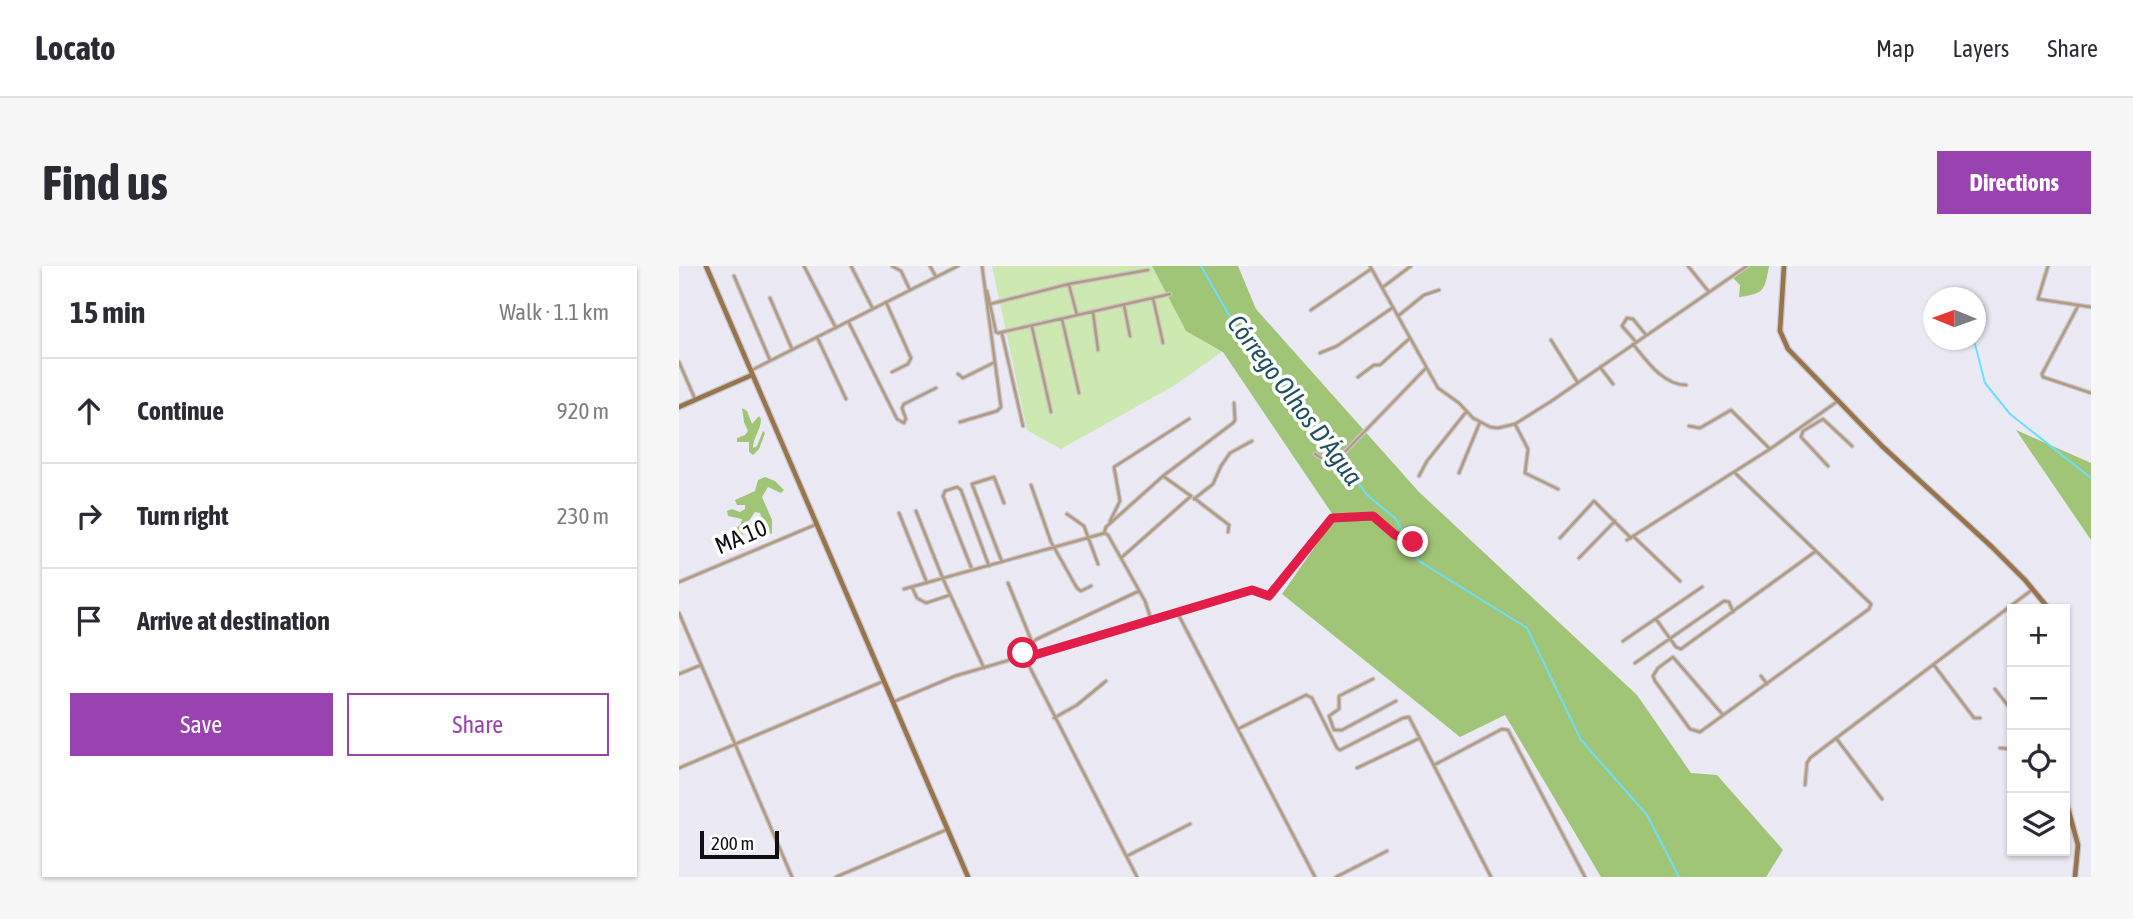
<!DOCTYPE html>
<html lang="en">
<head>
<meta charset="utf-8">
<style>
  body { margin:0; font-family:"Asap Condensed",sans-serif; background:#f7f7f7; color:#2b2b33 }
  .controls { position:absolute; right:21px; bottom:21px; display:grid; overflow:hidden; border-radius:0px; box-shadow:0 2px 5px #0004 }
  .controls button { width:63px; height:63px; display:grid; place-items:center; padding:0; border:0; border-bottom:2px solid #e1e1e2; background:#fff; color:#2b2b33; font:35px sans-serif }
  .compass { position:absolute; left:1244px; top:21px; width:63px; height:63px; border-radius:50%; background:#fff; box-shadow:0 2px 5px #0004; rotate:271deg }
  .scale { position:absolute; left:21px; bottom:18px; width:79px; box-sizing:border-box; padding-left:7px; border:4px solid #100f12; border-top:0; font-size:19px; line-height:24px; white-space:nowrap; color:#100f12; -webkit-text-stroke:5px #fff; paint-order:stroke }
  .stop { position:absolute; width:21px; height:21px; margin:-16px; border:5px solid #e11d48; border-radius:50%; background:#fff }
  .stop.end { background:#e11d48; border-color:#fff; box-shadow:0 2px 7px #0008 }
  .list { margin:0; padding:0; list-style:none }
  h2 { display:flex; justify-content:space-between; align-items:center; height:91px; margin:0; padding:0 28px; font-size:30px }
  h2 small { font-size:23px; font-weight:400; color:#7c7c81 }
  .list li { display:grid; grid-template-columns:46px 1fr auto; gap:21px; align-items:center; box-sizing:border-box; height:105px; padding:0 28px; border-top:2px solid #e1e1e2 }
  .list b { display:block; font-size:26px; white-space:nowrap }
  .list em { font-size:23px; font-style:normal; color:#7c7c81 }
  .actions { display:flex; gap:14px; padding:21px 28px }
  .actions a { flex:1; padding:16px 0; border:2px solid #9943b0; border-radius:0px; text-align:center; font-size:24px; color:#9943b0 }
  .actions .main { background:#9943b0; color:#fff }
  .icon { flex:none; width:38px; height:38px; fill:none; stroke:currentColor; stroke-width:2; stroke-linecap:round; stroke-linejoin:round }
  .map { position:relative; flex:none; width:1412px; height:611px; overflow:hidden; border-radius:0px }
  header { display:flex; align-items:center; gap:42px; box-sizing:border-box; height:98px; padding:0 35px; background:#fff; border-bottom:2px solid #e1e1e2 }
  header strong { font-size:33px }
  nav { display:flex; gap:38px; margin-inline-start:auto; font-size:24px }
  .intro { display:flex; align-items:center; justify-content:space-between; box-sizing:border-box; height:168px; padding:0 42px }
  h1 { margin:0; font-size:49px }
  .button { padding:18px 32px; border-radius:0px; background:#9943b0; color:#fff; font-size:24px; font-weight:700 }
  main { display:flex; gap:42px; padding:0 42px }
  aside { flex:1; background:#fff; border-radius:0px; box-shadow:0 2px 5px #0004 }
  .map>svg:first-child { display:block }
  .green { fill:#cde8b1 }
  .forest { fill:#a1c577 }
  .lines { fill:none; stroke-linecap:round; stroke-linejoin:round }
  .stream { stroke:#6ddffd; stroke-width:2 }
  .street-casing { stroke:#c8c6cf; stroke-width:5 }
  .secondary-casing { stroke:#c8c6cf; stroke-width:7 }
  .street { stroke:#b49b7e; stroke-width:2.5 }
  .secondary { stroke:#987448; stroke-width:4.5 }
  .route { stroke:#e11d48; stroke-width:9 }
  .labels { text-anchor:middle; stroke-width:7; stroke-linejoin:round; paint-order:stroke }
  .street-label { font-size:24px; fill:#100f12; stroke:#fff }
  .water-label { font-size:26px; font-style:italic; fill:#1f505d; stroke:#fff }
</style>
</head>
<body>
<header>
<strong>Locato</strong>
<nav><a>Map</a><a>Layers</a><a>Share</a></nav>
</header>
<div class="intro"><h1>Find us</h1><a class="button">Directions</a></div>
<main>
<aside>
<h2>15 min<small>Walk · 1.1 km</small></h2>
<ul class="list">
<li><svg class="icon" aria-label="ahead" viewBox="0 0 24 24"><path d="M12 20V5M6 11l6-6 6 6"/></svg><div><b>Continue</b></div><em>920 m</em></li>
<li><svg class="icon" aria-label="right" viewBox="0 0 24 24"><path d="M7 20v-9h11M14 6l5 5-5 5"/></svg><div><b>Turn right</b></div><em>230 m</em></li>
<li><svg class="icon" aria-label="arrive" viewBox="0 0 24 24"><path d="M6 21V4h12l-3 4 3 4H6"/></svg><div><b>Arrive at destination</b></div></li>
</ul>
<div class="actions"><a class="main">Save</a><a>Share</a></div>
</aside>
<div class="map">
<svg width="1412" height="611" viewBox="0 0 1412 611">
  <rect width="100%" height="100%" fill="#ebe9f3"/>
  <path class="green" d="M313,0H473L507,65L544,85L496,119L382,183L348,164Z"/>
  <path class="forest" d="M473,0H559L577,43L740,226L958,429L1012,507L1038,509L1104,584L1087,611H922L826,449L781,471L603,328L656,252L544,86L507,65Z
    M1071,0H1090C1086,24 1085,28 1060,31L1061,19L1054,12Z
    M63,142L68,145L73,158L80,150L82,153C82,164 74,171 74,182L78,180L84,165L86,167L80,183L74,189L70,186V176H58V172L66,169L69,165L65,156Z
    M1337,164L1412,197V274Z
    M86,211L96,215L105,224L102,227L89,221L83,231L93,254V268L88,266L81,247L76,246L65,262L63,273H53L54,265L62,258L63,253L49,250L48,245L53,243L61,246L66,243V239H58L56,234L76,225L79,214Z"/>
  <g class="lines">
    <path class="stream" d="M522,0L565,75L607,116L633,159L665,197L688,229L716,252L740,295L848,362L902,474L968,549L1000,611
      M1296,78L1306,117L1331,148L1412,212"/>
    <defs>
      <path id="street" d="M125,0L157,62
        M172,0L194,43
        M213,0L222,5L231,24
        M251,0L257,11
        M691,0L759,122L780,137L794,152L811,161L819,162L836,158L871,136L1068,0
        M1009,0L1030,26
        M1369,0L1359,33L1412,41
        M55,10L91,94
        M390,19L398,49
        M704,21L732,0
        M306,25H308L317,66L319,67L491,28
        M91,32L113,83
        M474,32L484,77
        M207,36L232,92L229,98L213,106
        M311,38L390,18L469,4
        M445,39L451,70
        M1399,40L1363,108L1364,111L1412,127
        M632,44L692,3
        M414,46L419,84
        M719,50L745,29L760,24
        M383,53L400,127
        M170,57L218,153L225,157
        M353,61L372,146
        M323,68L344,160
        M138,71L167,133
        M872,74L899,117
        M957,76L943,60L948,52L954,53L967,69
        M954,78C967,94 984,119 1007,119
        M641,87L658,80L713,42
        M0,96L16,133
        M921,101L934,118
        M73,104L279,0
        M279,108L284,112L316,96
        M679,111L695,99H701L731,72
        M225,156L227,153L223,142L225,138L257,122
        M281,156L318,145L322,141L303,0
        M836,158L849,183L846,207L879,223
        M1010,160L1021,162L1052,144L1091,183
        M636,188L647,195L659,193L747,102
        M1149,200L1122,171L1124,165L1144,153L1173,180
        M780,207L801,156
        M740,210L748,195L787,146
        M352,219L372,276L398,322L402,325L412,320
        M515,232L550,259L549,266
        M515,233L534,218L542,200L551,187L573,175
        M237,245L264,313L305,402
        M220,247L248,317
        M388,248L405,260L419,298
        M431,255L441,235L435,201L510,153
        M425,267L427,261L484,210L554,157L556,154L555,137
        M954,270L1001,315
        M881,272L915,235L952,272
        M948,274L1091,183L1159,135
        M442,292L512,230L484,210
        M900,292L936,255
        M323,296L293,218L315,211L325,237
        M292,301L264,230L266,225L278,221L282,224L310,300
        M0,316L138,258
        M329,317L353,376
        M233,321L238,332L247,337L271,329
        M225,323L426,267L429,269L466,335L472,353
        M498,346L636,611
        M0,347L113,611
        M977,353L997,381L1002,383L1137,285
        M944,375L1023,321
        M956,397L1045,335L1050,336L1054,346
        M1255,399L1295,452H1301
        M0,408L22,399
        M1082,410L1088,418
        M694,413L660,430V443L650,450L655,464H663L717,435
        M1316,423L1333,445
        M214,436L276,410L566,325H573L590,330L653,252L694,250L716,269L734,276
        M1044,449L994,391L979,402L974,410L976,415L1011,463L1021,466L1190,343L1192,338L1055,206
        M375,452L398,439L427,415
        M559,463L627,429L633,432L658,482L661,484L724,452L730,451L812,611
        M1157,472L1203,533
        M1321,482L1333,483
        M755,499L823,463L829,464L906,611
        M0,502L205,415
        M678,502L741,472
        M1126,519L1128,497L1131,492L1354,323
        M448,590L511,558
        M157,611L269,563
        M458,611L344,388L350,379L358,373L460,325
        M657,611L708,585"/>
      <path id="secondary" d="M27,0L289,611
        M1105,0L1101,65L1109,83L1203,180L1313,281L1346,314L1370,343
        M0,141L73,109
        M1386,531L1399,579L1396,611"/>
    </defs>
    <use href="#street" class="street-casing"/>
    <use href="#secondary" class="secondary-casing"/>
    <use href="#street" class="street"/>
    <use href="#secondary" class="secondary"/>
  </g>
  <g class="lines">
    <path class="route" d="M344,387L345,391L359,388L566,326L573,324L590,330L653,252L694,250L716,269L734,276"/>
  </g>
  <g class="labels">
    <g class="street-label">
      <text transform="translate(62 271) rotate(-23)" y="8">MA 10</text>
    </g>
    <g class="water-label">
      <text transform="translate(616 134) rotate(53)" y="9">Córrego Olhos D'Água</text>
    </g>
  </g>
</svg>
<div class="controls">
<button>+</button>
<button>−</button>
<button><svg class="icon" aria-label="locate" viewBox="0 0 24 24"><circle cx="12" cy="12" r="6"/><path d="M12 2v4M12 18v4M2 12h4M18 12h4"/></svg></button>
<button><svg class="icon" aria-label="layers" viewBox="0 0 24 24"><path d="M12 4l9 5-9 5-9-5zM3 14l9 5 9-5"/></svg></button>
</div>
<svg class="compass" viewBox="-18 -18 36 36"><path d="M0-13l5 13h-10z" fill="#e53935"/><path d="M0 13l5-13h-10z" fill="#7c7c81"/></svg>
<div class="scale">200 m</div>
<div class="stop" style="left:344px;top:387px"></div>
<div class="stop end" style="left:734px;top:276px"></div>
</div>
</main>
</body>
</html>
